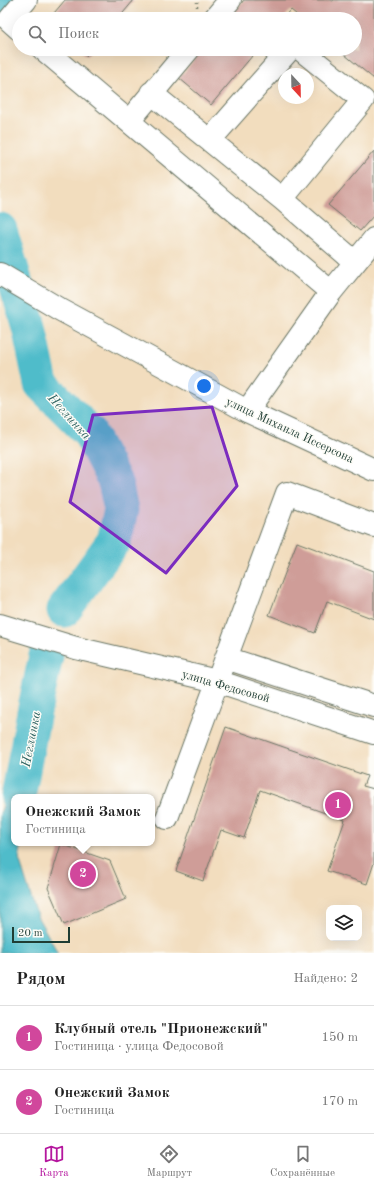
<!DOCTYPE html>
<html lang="ru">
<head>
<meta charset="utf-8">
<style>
  body { margin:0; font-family:"Old Standard TT",serif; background:#f2f2f2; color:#222 }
  .controls { position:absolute; right:12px; bottom:12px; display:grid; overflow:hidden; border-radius:8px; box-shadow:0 4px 16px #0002 }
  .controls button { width:36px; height:36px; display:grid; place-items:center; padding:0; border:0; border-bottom:1px solid #e0e0e0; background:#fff; color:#222; font:20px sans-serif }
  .compass { position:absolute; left:278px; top:68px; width:36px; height:36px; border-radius:50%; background:#fff; box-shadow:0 4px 16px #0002; rotate:158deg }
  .scale { position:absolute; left:12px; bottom:10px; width:58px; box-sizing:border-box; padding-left:4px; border:2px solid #1f3d34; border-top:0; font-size:11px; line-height:14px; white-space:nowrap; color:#1f3d34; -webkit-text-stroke:3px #fdfcf7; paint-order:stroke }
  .you { position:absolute; left:204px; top:386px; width:14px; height:14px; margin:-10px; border:3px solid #fff; border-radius:50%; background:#1a73e8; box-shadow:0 0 0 6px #1a73e833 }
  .badge { display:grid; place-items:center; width:26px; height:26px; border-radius:50%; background:#b5179e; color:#fff; font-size:13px; font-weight:700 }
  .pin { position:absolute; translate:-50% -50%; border:2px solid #fff; box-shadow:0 1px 4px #0006 }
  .popup { position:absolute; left:11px; top:794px; width:144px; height:52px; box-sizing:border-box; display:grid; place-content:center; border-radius:8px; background:#fff; filter:drop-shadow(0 1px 3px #0005); font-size:13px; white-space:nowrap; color:#767676 }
  .popup b { font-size:15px; color:#222 }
  .popup::after { content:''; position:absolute; left:50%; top:100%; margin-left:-8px; border:8px solid transparent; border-top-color:#fff }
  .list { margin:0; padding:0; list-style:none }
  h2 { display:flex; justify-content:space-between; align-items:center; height:52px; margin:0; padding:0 16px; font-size:17px }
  h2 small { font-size:13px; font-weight:400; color:#767676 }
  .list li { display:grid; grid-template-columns:26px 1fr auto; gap:12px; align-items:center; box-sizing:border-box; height:64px; padding:0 16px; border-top:1px solid #e0e0e0 }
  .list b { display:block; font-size:15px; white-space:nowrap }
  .list p { margin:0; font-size:13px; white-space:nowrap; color:#767676 }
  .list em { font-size:13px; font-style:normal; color:#767676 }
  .icon { flex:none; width:22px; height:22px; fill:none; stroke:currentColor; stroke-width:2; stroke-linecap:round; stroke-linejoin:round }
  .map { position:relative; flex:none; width:374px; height:953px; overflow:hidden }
  .search { position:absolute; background:#fff; box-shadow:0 4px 16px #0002; left:12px; right:12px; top:12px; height:44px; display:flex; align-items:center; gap:10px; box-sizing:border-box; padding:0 14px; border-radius:22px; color:#767676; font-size:15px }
  .sheet { height:180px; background:#fff }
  nav { display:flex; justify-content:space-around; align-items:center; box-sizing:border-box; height:56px; border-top:1px solid #e0e0e0; background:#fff; font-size:11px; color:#767676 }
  nav a { display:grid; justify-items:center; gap:2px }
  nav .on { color:#b5179e }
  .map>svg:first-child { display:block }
  .forest { fill:#81ac65; stroke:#50744c }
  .water { fill:#50bcca; stroke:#387c7f }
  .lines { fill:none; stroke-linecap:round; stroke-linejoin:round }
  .river { stroke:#50bcca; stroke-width:35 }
  .building { fill:#cf9d98 }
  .minor-casing { stroke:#697564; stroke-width:24 }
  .major-casing { stroke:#697564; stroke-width:24 }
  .path { stroke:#697564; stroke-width:2.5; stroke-dasharray:1 3; stroke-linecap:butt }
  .minor { stroke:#fff; stroke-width:22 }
  .major { stroke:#fff; stroke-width:22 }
  .marked { fill:#7b2cbf; fill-opacity:0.2; stroke:#7b2cbf; stroke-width:3; stroke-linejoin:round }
  .labels { text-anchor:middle; stroke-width:3; stroke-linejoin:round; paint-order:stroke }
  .street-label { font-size:12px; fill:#1f3d34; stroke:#fdfcf7 }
  .water-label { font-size:13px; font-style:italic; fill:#2e6361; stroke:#fdfcf7 }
</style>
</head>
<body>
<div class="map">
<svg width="374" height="953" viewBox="0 0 374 953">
  <rect width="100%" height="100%" fill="#fdfcf7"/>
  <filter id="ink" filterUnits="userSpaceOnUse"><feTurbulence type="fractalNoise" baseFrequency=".025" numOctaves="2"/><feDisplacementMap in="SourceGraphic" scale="8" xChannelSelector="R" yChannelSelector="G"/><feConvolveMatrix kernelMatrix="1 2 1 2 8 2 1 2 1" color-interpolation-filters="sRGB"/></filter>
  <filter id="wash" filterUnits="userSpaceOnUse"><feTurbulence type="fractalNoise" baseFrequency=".012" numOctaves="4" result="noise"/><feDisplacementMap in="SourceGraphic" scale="16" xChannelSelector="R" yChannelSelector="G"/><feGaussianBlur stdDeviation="0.9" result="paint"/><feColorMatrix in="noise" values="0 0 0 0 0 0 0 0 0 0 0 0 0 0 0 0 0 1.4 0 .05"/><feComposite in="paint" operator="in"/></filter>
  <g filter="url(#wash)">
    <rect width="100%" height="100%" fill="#f2ddbe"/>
    <path class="forest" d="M0,0H26L0,28Z"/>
    <path class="water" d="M22,774L29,778L28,797H14V843H22L19,859L37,916L58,953H0V814C4,803 12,778 22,774Z"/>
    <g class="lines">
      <path class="river" d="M0,6L13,0
        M0,230L29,327L41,384L89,432L115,482L121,510L114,541L64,610
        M18,797L34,712L46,656"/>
    </g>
    <g id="blocks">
      <path class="building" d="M65,0H134L118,19H49Z
        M244,0H331L333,1L334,0H374V79L338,49H355V19H302L291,10L283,19H228Z
        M79,49H93L87,56Z
        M203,49H258L211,105L179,78Z
        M374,151V215L360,231L328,205Z
        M297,542L374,571V619L327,601L315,633L269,615Z
        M226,727L367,776L363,786L374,789V863L367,884L327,871L345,820L260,790L244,838L221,830L203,881L176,871Z
        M61,844L110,861L126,899L64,925L48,888Z"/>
    </g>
  </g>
  <g filter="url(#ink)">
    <use href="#blocks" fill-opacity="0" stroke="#697564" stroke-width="1"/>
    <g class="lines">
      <defs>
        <path id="minor" d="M214,19L230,0
          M19,29L9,20L26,0
          M43,49L331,292
          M151,93L282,199L355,262
          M129,121L189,49
          M210,140L290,49
          M282,199L363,100L300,49
          M247,411L331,292L374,239
          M0,625L76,648L217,681L374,733
          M226,658L374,706
          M167,818L287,493L374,526"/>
        <path id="major" d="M0,274L59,309L247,411L374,470"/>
      </defs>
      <use href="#minor" class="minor-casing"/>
      <use href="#major" class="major-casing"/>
      <path class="path" d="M197,7V0"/>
      <use href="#minor" class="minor"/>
      <use href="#major" class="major"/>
    </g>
  </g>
  <path class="marked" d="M212,407L237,486L166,573L70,502L93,415Z"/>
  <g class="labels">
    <g class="street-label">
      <text transform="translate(290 430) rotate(25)" y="4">улица Михаила Иссерсона</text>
      <text transform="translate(226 686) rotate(16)" y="4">улица Федосовой</text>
    </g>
    <g class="water-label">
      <text transform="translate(70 416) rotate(48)" y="5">Неглинка</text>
      <text transform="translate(30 739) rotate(-79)" y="5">Неглинка</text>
    </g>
  </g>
</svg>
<div class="controls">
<button><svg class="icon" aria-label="layers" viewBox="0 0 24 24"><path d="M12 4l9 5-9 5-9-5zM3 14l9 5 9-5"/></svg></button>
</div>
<svg class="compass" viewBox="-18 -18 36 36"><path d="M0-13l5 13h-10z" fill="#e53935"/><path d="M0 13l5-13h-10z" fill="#767676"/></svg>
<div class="scale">20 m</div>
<div class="you"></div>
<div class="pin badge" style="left:338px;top:805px;background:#d1479c">1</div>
<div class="pin badge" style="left:83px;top:874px;background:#d1479c">2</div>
<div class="popup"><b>Онежский Замок</b>Гостиница</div>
<div class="search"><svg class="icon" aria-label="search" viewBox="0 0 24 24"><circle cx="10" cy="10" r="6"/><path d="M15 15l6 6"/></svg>Поиск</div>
</div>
<section class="sheet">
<h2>Рядом<small>Найдено: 2</small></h2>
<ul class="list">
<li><span class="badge" style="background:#d1479c">1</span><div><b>Клубный отель &quot;Прионежский&quot;</b><p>Гостиница · улица Федосовой</p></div><em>150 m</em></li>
<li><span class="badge" style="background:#d1479c">2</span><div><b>Онежский Замок</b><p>Гостиница</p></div><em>170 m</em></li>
</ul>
</section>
<nav>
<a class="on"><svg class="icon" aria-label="map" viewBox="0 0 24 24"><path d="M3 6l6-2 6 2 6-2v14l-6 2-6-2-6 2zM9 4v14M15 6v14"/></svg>Карта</a>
<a><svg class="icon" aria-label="directions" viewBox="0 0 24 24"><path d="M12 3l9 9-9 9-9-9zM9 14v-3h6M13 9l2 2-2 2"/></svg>Маршрут</a>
<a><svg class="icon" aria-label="saved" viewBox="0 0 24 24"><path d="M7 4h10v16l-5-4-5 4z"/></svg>Сохранённые</a>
</nav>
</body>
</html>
